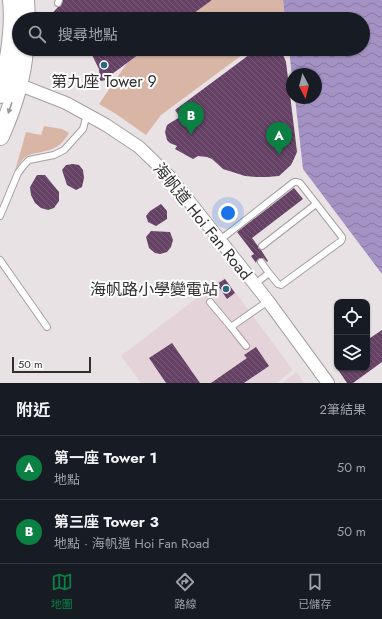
<!DOCTYPE html>
<html lang="zh-TW">
<head>
<meta charset="utf-8">
<style>
  body { margin:0; font-family:Jost,"Noto Sans TC",sans-serif; background:#20242c; color:#f1f3f6 }
  .controls { position:absolute; right:12px; bottom:12px; display:grid; overflow:hidden; border-radius:8px; box-shadow:0 1px 3px #0004 }
  .controls button { width:36px; height:36px; display:grid; place-items:center; padding:0; border:0; border-bottom:1px solid #363941; background:#171b24; color:#f1f3f6; font:20px sans-serif }
  .compass { position:absolute; left:286px; top:68px; width:36px; height:36px; border-radius:50%; background:#171b24; box-shadow:0 1px 3px #0004; rotate:173deg }
  .scale { position:absolute; left:12px; bottom:10px; width:79px; box-sizing:border-box; padding-left:4px; border:2px solid #302e2f; border-top:0; font-size:11px; line-height:14px; white-space:nowrap; color:#302e2f; -webkit-text-stroke:3px #fff; paint-order:stroke }
  .you { position:absolute; left:228px; top:213px; width:14px; height:14px; margin:-10px; border:3px solid #fff; border-radius:50%; background:#1a73e8; box-shadow:0 0 0 6px #1a73e833 }
  .badge { display:grid; place-items:center; width:26px; height:26px; border-radius:50%; background:#0b8043; color:#fff; font-size:13px; font-weight:700 }
  .pin { position:absolute; translate:-50% -33px; filter:drop-shadow(0 1px 2px #0008) }
  .pin::after { content:''; position:absolute; top:21px; width:14px; height:12px; background:inherit; clip-path:polygon(0 0,100% 0,50% 100%) }
  .list { margin:0; padding:0; list-style:none }
  h2 { display:flex; justify-content:space-between; align-items:center; height:52px; margin:0; padding:0 16px; font-size:17px }
  h2 small { font-size:13px; font-weight:400; color:#9ea1a6 }
  .list li { display:grid; grid-template-columns:26px 1fr auto; gap:12px; align-items:center; box-sizing:border-box; height:64px; padding:0 16px; border-top:1px solid #363941 }
  .list b { display:block; font-size:15px; white-space:nowrap }
  .list p { margin:0; font-size:13px; white-space:nowrap; color:#9ea1a6 }
  .list em { font-size:13px; font-style:normal; color:#9ea1a6 }
  .icon { flex:none; width:22px; height:22px; fill:none; stroke:currentColor; stroke-width:2; stroke-linecap:round; stroke-linejoin:round }
  .map { position:relative; flex:none; width:382px; height:383px; overflow:hidden }
  .search { position:absolute; background:#171b24; box-shadow:0 1px 3px #0004; left:12px; right:12px; top:12px; height:44px; display:flex; align-items:center; gap:10px; box-sizing:border-box; padding:0 14px; border-radius:22px; color:#9ea1a6; font-size:15px }
  .sheet { height:180px; background:#171b24 }
  nav { display:flex; justify-content:space-around; align-items:center; box-sizing:border-box; height:56px; border-top:1px solid #363941; background:#171b24; font-size:11px; color:#9ea1a6 }
  nav a { display:grid; justify-items:center; gap:2px }
  nav .on { color:#0b8043 }
  .map>svg:first-child { display:block }
  .built { fill:#e4d4da }
  .green { fill:#d9b5a6 }
  .water { fill:url(#water-waves) }
  .building { fill:url(#building-back-hatch) }
  .lines { fill:none; stroke-linecap:round; stroke-linejoin:round }
  .lane-casing { stroke:#a69fa2; stroke-width:8 }
  .street-casing { stroke:#a69fa2; stroke-width:14 }
  .secondary-casing { stroke:#a69fa2; stroke-width:20 }
  .lane { stroke:#fff; stroke-width:6 }
  .street { stroke:#fff; stroke-width:12 }
  .secondary { stroke:#fff; stroke-width:18 }
  .oneway { fill:#989697 }
  .poi-dot { fill:#2a687e; stroke:#fff; stroke-width:1.5 }
  .labels { text-anchor:middle; stroke-width:4; stroke-linejoin:round; paint-order:stroke }
  .poi-label { font-size:16px; fill:#302e2f; stroke:#fff }
  .street-label { font-size:16px; fill:#302e2f; stroke:#fff }
</style>
</head>
<body>
<div class="map">
<svg width="382" height="383" viewBox="0 0 382 383">
  <defs>
    <pattern id="water-waves" width="16" height="10" patternUnits="userSpaceOnUse"><rect width="16" height="10" fill="#a592c5"/><path d="M0 5q4-4 8 0t8 0" fill="none" stroke="#8778a0"/></pattern>
    <pattern id="building-back-hatch" width="6" height="6" patternUnits="userSpaceOnUse"><rect width="6" height="6" fill="#664166"/><path d="M-1 5l2 2M0 0l6 6M5-1l2 2" fill="none" stroke="#785a78"/></pattern>
  </defs>
  <rect width="100%" height="100%" fill="#e9e2e4"/>
  <path class="built" d="M224,277L293,370L277,383H141L121,356Z
    M297,372L304,383H282Z"/>
  <path class="green" d="M212,0H283L285,19H186Z
    M146,49H250L161,115L146,135L116,114L99,104L127,63Z
    M44,126L62,129L69,133C66,138 62,144 56,147C37,157 27,147 15,171L26,132L41,135Z"/>
  <path class="water" d="M283,0H382V274L303,169L295,98H316V74H292V77L289,49H363V19H285Z"/>
  <path class="building" d="M63,0H212L186,19H47L58,7L61,6Z
    M89,49H146L112,74V79L100,81L99,69Z
    M257,49H275L281,53L284,57L286,62L297,152L293,161L291,165L279,176L267,177H256L245,176L223,169L212,159L207,157L198,156L193,159L175,149L177,146L170,143L167,140L165,132L167,125L170,123L180,117L175,110L214,81Z
    M73,164L79,165L83,170L84,178L82,187L76,190L67,185L62,170L66,165Z
    M37,175H45L59,192V201L54,208L48,210L41,208L35,203L31,195L30,187Z
    M294,188L303,199L252,238L258,246V248L261,250L268,261L267,262L263,258H260L257,260L256,263L251,256L254,254L237,232Z
    M161,204L167,211V219L156,226L148,222L146,216L150,211Z
    M151,231L170,232L173,240L171,247L167,252L160,254L155,253L149,248L146,237Z
    M225,279L235,293L227,299L217,284Z
    M382,330V362L353,383H347L337,368H367V340Z
    M172,343L200,383H166L149,358Z
    M256,347L269,366L244,383H211L247,358L244,355Z"/>
  <g class="lines">
    <defs>
      <path id="lane" d="M58,3L59,0
        M0,216L18,173L24,165L29,160L54,155L64,150L83,129L87,114
        M220,240L294,182H297L300,183L342,237V239L341,241L281,285L278,284L269,273L255,284
        M262,246L316,204
        M0,260L47,327
        M261,262L269,273
        M210,302L231,327L268,301
        M231,327L246,346"/>
      <path id="street" d="M11,83L25,87L66,103L106,125L139,147L170,177L268,301L328,383"/>
      <path id="secondary" d="M25,0L26,19
        M0,94C9,68 15,27 12,0
        M0,136C12,109 22,79 24,49"/>
    </defs>
    <use href="#lane" class="lane-casing"/>
    <use href="#street" class="street-casing"/>
    <use href="#secondary" class="secondary-casing"/>
    <use href="#lane" class="lane"/>
    <use href="#street" class="street"/>
    <use href="#secondary" class="secondary"/>
  </g>
  <defs><path id="oneway-solid" d="M-6-.8H1V-3.2L6.5 0L1 3.2V.8H-6Z"/></defs>
  <use class="oneway" href="#oneway-solid" transform="translate(10 108) rotate(109)"/>
  <g class="poi-dot">
    <circle cx="104" cy="65" r="4"/>
    <circle cx="226" cy="289" r="4"/>
  </g>
  <g class="labels">
    <g class="poi-label">
      <text x="104" y="87">第九座 Tower 9</text>
      <text x="218" y="295" text-anchor="end">海帆路小學變電站</text>
    </g>
    <g class="street-label">
      <text transform="translate(203 221) rotate(51)" y="6">海帆道 Hoi Fan Road</text>
    </g>
  </g>
</svg>
<div class="controls">
<button><svg class="icon" aria-label="locate" viewBox="0 0 24 24"><circle cx="12" cy="12" r="6"/><path d="M12 2v4M12 18v4M2 12h4M18 12h4"/></svg></button>
<button><svg class="icon" aria-label="layers" viewBox="0 0 24 24"><path d="M12 4l9 5-9 5-9-5zM3 14l9 5 9-5"/></svg></button>
</div>
<svg class="compass" viewBox="-18 -18 36 36"><path d="M0-13l5 13h-10z" fill="#e53935"/><path d="M0 13l5-13h-10z" fill="#9ea1a6"/></svg>
<div class="scale">50 m</div>
<div class="you"></div>
<div class="pin badge" style="left:279px;top:155px">A</div>
<div class="pin badge" style="left:191px;top:135px">B</div>
<div class="search"><svg class="icon" aria-label="search" viewBox="0 0 24 24"><circle cx="10" cy="10" r="6"/><path d="M15 15l6 6"/></svg>搜尋地點</div>
</div>
<section class="sheet">
<h2>附近<small>2筆結果</small></h2>
<ul class="list">
<li><span class="badge">A</span><div><b>第一座 Tower 1</b><p>地點</p></div><em>50 m</em></li>
<li><span class="badge">B</span><div><b>第三座 Tower 3</b><p>地點 · 海帆道 Hoi Fan Road</p></div><em>50 m</em></li>
</ul>
</section>
<nav>
<a class="on"><svg class="icon" aria-label="map" viewBox="0 0 24 24"><path d="M3 6l6-2 6 2 6-2v14l-6 2-6-2-6 2zM9 4v14M15 6v14"/></svg>地圖</a>
<a><svg class="icon" aria-label="directions" viewBox="0 0 24 24"><path d="M12 3l9 9-9 9-9-9zM9 14v-3h6M13 9l2 2-2 2"/></svg>路線</a>
<a><svg class="icon" aria-label="saved" viewBox="0 0 24 24"><path d="M7 4h10v16l-5-4-5 4z"/></svg>已儲存</a>
</nav>
</body>
</html>
